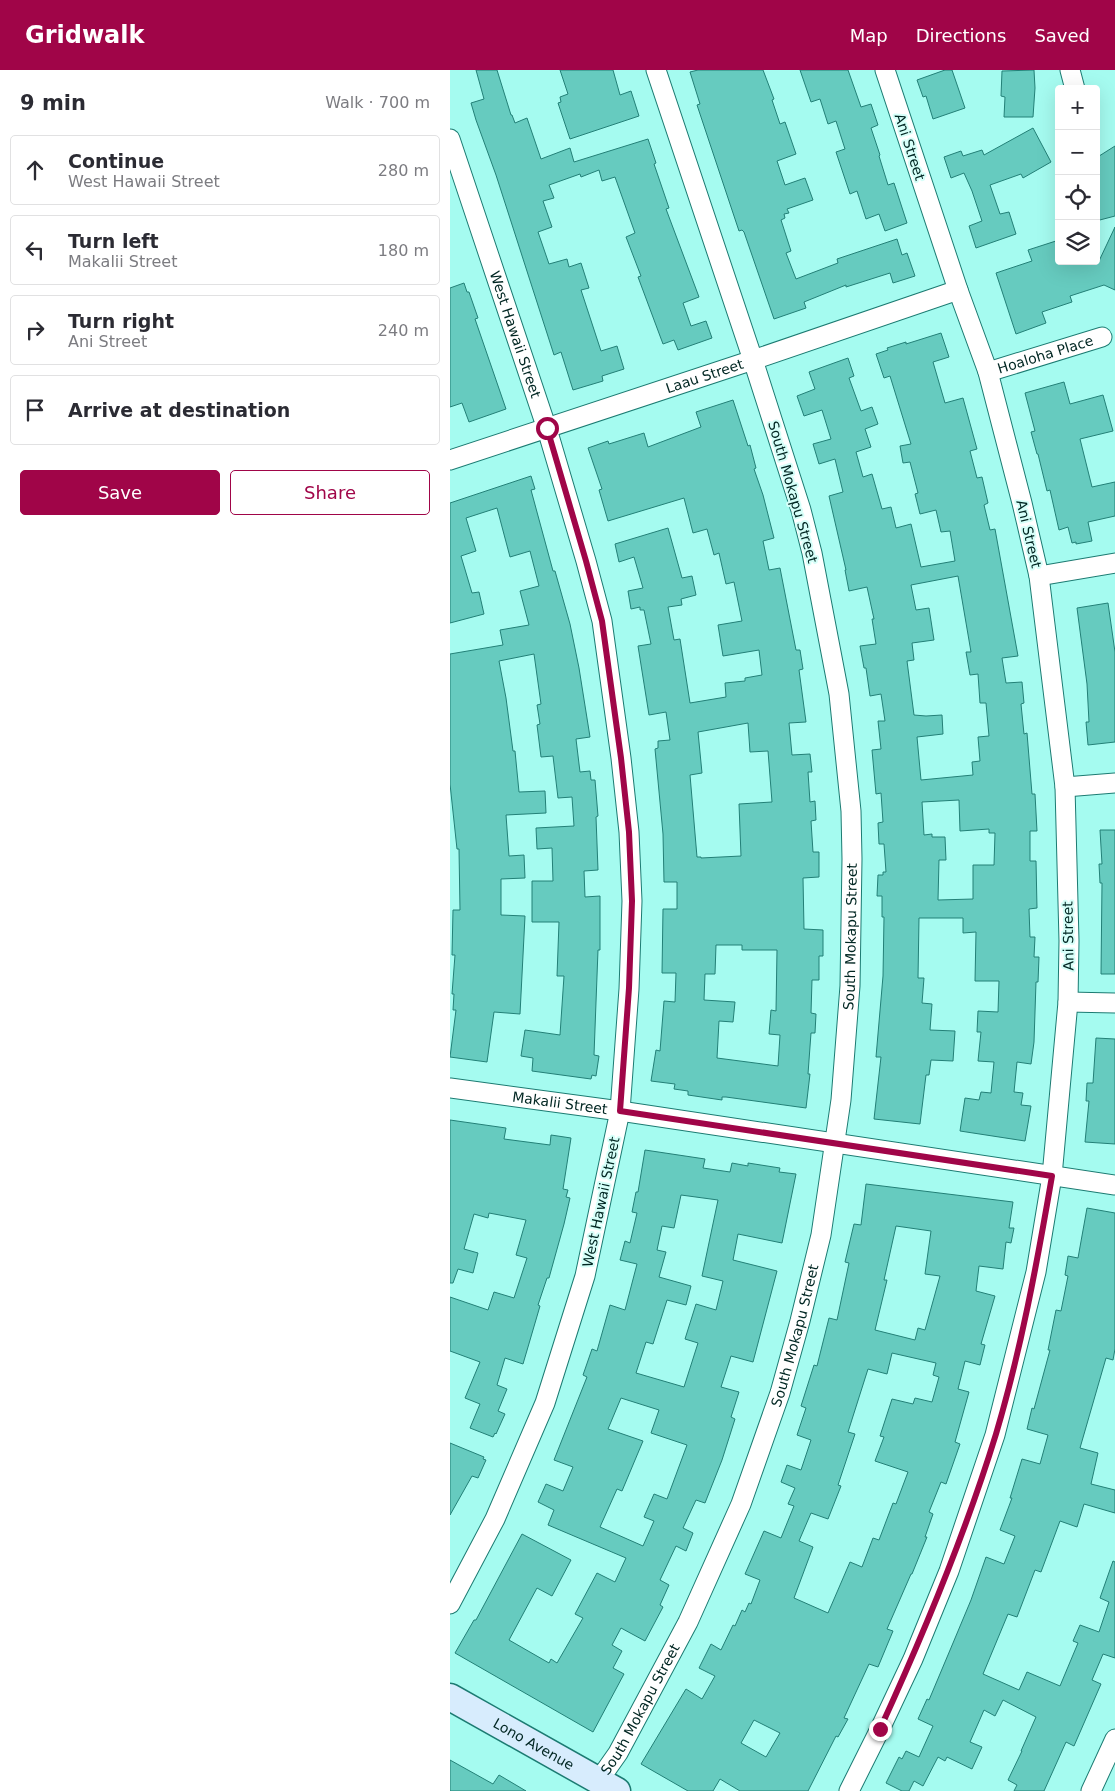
<!DOCTYPE html>
<html lang="en">
<head>
<meta charset="utf-8">
<style>
  body { margin:0; font-family:"DejaVu Sans",sans-serif; background:#f7f7f7; color:#2b2b33 }
  .controls { position:absolute; right:15px; top:15px; display:grid; overflow:hidden; border-radius:5px; box-shadow:0 5px 20px #0002 }
  .controls button { width:45px; height:45px; display:grid; place-items:center; padding:0; border:0; border-bottom:1px solid #e1e1e2; background:#fff; color:#2b2b33; font:25px sans-serif }
  .stop { position:absolute; width:15px; height:15px; margin:-11px; border:4px solid #a00548; border-radius:50%; background:#fff }
  .stop.end { background:#a00548; border-color:#fff; box-shadow:0 1px 5px #0008 }
  .list { margin:0; padding:0; list-style:none }
  h2 { display:flex; justify-content:space-between; align-items:center; height:65px; margin:0; padding:0 20px; font-size:21px }
  h2 small { font-size:16px; font-weight:400; color:#7c7c81 }
  .list li { display:grid; grid-template-columns:32px 1fr auto; gap:15px; align-items:center; box-sizing:border-box; height:70px; margin:0 10px 10px; padding:0 10px; border:1px solid #e1e1e2; border-radius:5px }
  .list b { display:block; font-size:19px; white-space:nowrap }
  .list p { margin:0; font-size:16px; white-space:nowrap; color:#7c7c81 }
  .list em { font-size:16px; font-style:normal; color:#7c7c81 }
  .actions { display:flex; gap:10px; padding:15px 20px }
  .actions a { flex:1; padding:11px 0; border:1px solid #a00548; border-radius:5px; text-align:center; font-size:18px; color:#a00548 }
  .actions .main { background:#a00548; color:#fff }
  .icon { flex:none; width:28px; height:28px; fill:none; stroke:currentColor; stroke-width:2; stroke-linecap:round; stroke-linejoin:round }
  .map { position:relative; flex:none; width:665px; height:1721px; overflow:hidden }
  header { display:flex; align-items:center; gap:30px; box-sizing:border-box; height:70px; padding:0 25px; background:#a00548; color:#fff }
  header strong { font-size:24px }
  nav { display:flex; gap:28px; margin-inline-start:auto; font-size:18px }
  main { display:flex }
  aside { flex:1; background:#fff }
  .map>svg:first-child { display:block }
  .building { fill:#66cbbf; stroke:#238077; fill-rule:evenodd }
  .lines { fill:none; stroke-linecap:round; stroke-linejoin:round }
  .street-casing { stroke:#1c7b72; stroke-width:21 }
  .secondary-casing { stroke:#1c7b72; stroke-width:29 }
  .street { stroke:#fff; stroke-width:19 }
  .secondary { stroke:#d7ecfd; stroke-width:26 }
  .route { stroke:#a00548; stroke-width:6 }
  .labels { text-anchor:middle; stroke-width:4; stroke-linejoin:round; paint-order:stroke }
  .street-label { font-size:14px; fill:#002622; stroke:#d6fff9 }
</style>
</head>
<body>
<header>
<strong>Gridwalk</strong>
<nav><a>Map</a><a>Directions</a><a>Saved</a></nav>
</header>
<main>
<aside>
<h2>9 min<small>Walk · 700 m</small></h2>
<ul class="list">
<li><svg class="icon" aria-label="ahead" viewBox="0 0 24 24"><path d="M12 20V5M6 11l6-6 6 6"/></svg><div><b>Continue</b><p>West Hawaii Street</p></div><em>280 m</em></li>
<li><svg class="icon" aria-label="left" viewBox="0 0 24 24"><path d="M17 20v-9H6M10 6l-5 5 5 5"/></svg><div><b>Turn left</b><p>Makalii Street</p></div><em>180 m</em></li>
<li><svg class="icon" aria-label="right" viewBox="0 0 24 24"><path d="M7 20v-9h11M14 6l5 5-5 5"/></svg><div><b>Turn right</b><p>Ani Street</p></div><em>240 m</em></li>
<li><svg class="icon" aria-label="arrive" viewBox="0 0 24 24"><path d="M6 21V4h12l-3 4 3 4H6"/></svg><div><b>Arrive at destination</b></div></li>
</ul>
<div class="actions"><a class="main">Save</a><a>Share</a></div>
</aside>
<div class="map">
<svg width="665" height="1721" viewBox="0 0 665 1721">
  <rect width="100%" height="100%" fill="#a5fbf0"/>
  <path class="building" d="M26,0H47L61,45H62L65,53L77,48L91,89L120,78L124,92L198,69L206,93L204,94L219,138L216,139L249,227L233,233L241,256L256,251L262,268L228,280L224,270L213,274L188,207L191,206L176,167L185,163L165,107L152,111L149,100L131,107L130,104L99,115L104,128L93,131L102,157L88,162L99,194L117,189L119,197L131,193L139,218L131,220L151,281L167,276L174,299L152,306L153,311L123,320L111,282L104,285L46,105L26,50L21,33L34,29Z
    M110,0H163L170,25L181,21L189,46L120,69L108,33L111,32L110,27L118,24Z
    M248,0H313L324,29L322,30L330,54L335,52L346,84L327,91L335,115L355,108L363,130L337,139L339,143L334,144L335,148L331,150L341,181L336,183L346,209L388,193L387,189L447,169L452,185L457,183L465,206L443,213L440,203L396,217V215L354,232L356,238L324,249L294,162L292,160L289,161L247,35L250,34L240,2Z
    M350,0H398L411,37L421,34L428,55L421,58L430,85L429,86L438,115L444,113L457,153L435,161L429,144L416,149L407,121L400,124L386,82L395,79L386,51L378,54L370,29L361,32Z
    M495,0H502L515,38L483,49L476,26L473,27L467,10Z
    M584,0L585,18L583,47H554L555,27L551,26L552,1Z
    M583,58L601,92L573,108L571,104L540,115L550,144L559,142L566,164L526,178L519,156L532,151L522,121L514,103L501,108L494,87L511,81L513,86L532,80L534,85Z
    M665,76V146L646,151V88Z
    M665,157V220L654,215L620,226L622,232L592,242L596,253L566,264L546,203L582,191L578,180L609,170V191H649Z
    M14,213L17,222H19L28,248L25,249L56,339L19,352L12,333L0,337V218Z
    M491,263L499,287L483,292L495,333L513,328L527,379L520,381L527,408L532,407L538,433L534,435L540,460L545,459L568,586L552,588L556,613L572,612L574,633L571,634L574,664L577,663L582,724H585L587,761H580V791H586L587,838L579,839L580,867H585L584,887H589L588,912H586L584,972L581,994L567,992L564,1022L573,1023L571,1035L581,1036L575,1071L510,1061L515,1028L529,1030L531,1022L541,1023L544,992L528,991L531,962H527L528,941L548,942L549,911H525L526,862L513,863V848H469L468,908H474L472,933L482,934L480,960L505,961L503,991L481,990L479,1005H476L470,1054L424,1049L431,987H426L433,906L434,847H432V826H427L428,805H433V802H436L434,774H429L428,753L433,752L431,723L426,724L422,680L431,679L428,651H435L431,624L420,626L416,598H414L410,576L426,574L422,549H424L417,517L399,521L395,500H396L379,426L393,422L385,389L369,394L363,374L381,369L372,340L354,346L347,326L365,319L359,302L398,288L404,306L399,308L411,341L422,337L428,354L415,359L421,377L406,382L413,407L422,404L432,439L441,437L446,458L461,454L471,497L505,491L500,461L491,462L486,440L470,444L465,424L468,423L460,392L453,393L450,376L461,374L440,306L434,308L426,284L438,280L437,278L456,272V274ZM508,506L521,582H516L520,605L528,604L530,633H536L539,666L528,667L530,691L522,692L523,705L471,710L467,667L493,664L492,645L476,646L464,645L457,591L464,590L462,573L484,570L479,538L466,540L461,515ZM509,730L510,761L539,759V763H545L544,795H523V829L488,830L489,790H496L495,767H482V764L474,765L472,732Z
    M614,312L620,334L653,325L663,361L630,369L642,417L665,412V446L638,452L642,471L626,474V472L622,473L618,457L609,460L600,420L597,421L588,384H587L581,362L585,361L575,323Z
    M283,330L298,376L300,375L306,398L304,399L313,425L324,468L313,471L319,500L330,498L346,580H350L353,599L349,600L356,652L339,653L342,685L360,684L362,702H358L360,732L365,731L366,750L361,751L363,782H369V807L353,808L354,859L373,860V886H369V910H362L361,943L366,944L365,963H361L358,1004H360L356,1038L276,1027H272V1030L238,1025V1021L224,1019L225,1014L201,1011L206,980L210,981L214,931L225,932L226,903H212L213,839H227V812H214L213,764L205,679L208,678V671L220,670L216,642L199,645L188,576L201,574L194,540H190V537L181,539L178,521L193,518L184,487L169,492L165,474L218,458L232,508L242,506L246,525L231,529L232,535L218,537L224,570L230,569L240,633L276,627L275,613L295,611V608L312,605L309,580L273,586L268,555L292,551L284,512L276,514L269,483L264,485L257,459L243,463L234,428L158,451L149,420L152,419L138,378L158,371L159,374L194,363L198,377L251,357L246,342ZM298,653L300,682L318,681L322,732L289,734L291,786L251,788V787H247L240,705L252,703L248,662ZM266,875H292V880H327L326,941L321,940L319,964L330,965L328,996L267,988L269,951L283,952L285,932L254,930L255,904H265Z
    M81,406L85,419L81,420L103,501H105L120,554L129,598L140,667L126,669L130,702L140,701L141,710H145L148,746L146,747L148,800L134,801L135,827L150,826V880H148L144,985L149,986L146,1006L142,1005L141,1009L82,1001L83,988L71,986L75,960L110,965L114,906H107L109,852H82V811H103L102,778L87,779L86,758L124,756L122,727L108,728L103,686L91,687L87,655L90,654L87,635L91,634L84,584L49,591L56,628L63,681H65L69,722L95,721L96,743L56,745L59,786L74,785L75,808L51,809V845L75,846L70,944L44,942L37,992L0,987L6,940H3L4,924H2L5,885H2L3,840H10L9,779H7L0,714V584L53,575L50,560L79,555L70,521L89,516L80,481L60,487L47,438L16,448L26,481L11,486L22,523L29,522L34,544L0,553V433Z
    M658,533L665,582V672L638,675L636,652H639L637,614L627,538Z
    M650,760H665V904H651L652,813H650L649,794H652Z
    M646,968L665,969V1074L635,1072L639,1031H636L637,1013H643Z
    M0,1050L56,1058L54,1069L100,1075L101,1065L121,1068L113,1119L118,1120L116,1127L120,1128L114,1154L99,1208H97L88,1235L90,1236L73,1294L55,1288L47,1315L57,1319L48,1341L55,1344L46,1364L45,1363L43,1367L20,1358L30,1334L15,1328L30,1292L0,1281V1227L38,1240L44,1222L64,1228L77,1188L66,1185L76,1150L39,1143L38,1148L24,1144L14,1179L28,1183L23,1203L8,1199L3,1213H0Z
    M195,1080L255,1089L253,1098L280,1102L282,1093L298,1096V1093L330,1098L329,1102L346,1104L332,1173L288,1164L283,1190L327,1201L303,1292L281,1286L271,1317L289,1322L281,1347L285,1349L272,1390L255,1433L246,1430L233,1458L243,1463L236,1481L226,1476L210,1510L219,1515L210,1535L213,1537L195,1571L171,1558L162,1575L172,1581L163,1598L174,1604L143,1662L5,1583L24,1550H26L72,1464L121,1490L102,1526L87,1518L59,1570L99,1593L101,1589L107,1593L133,1548L125,1544L147,1503L165,1512L176,1488L98,1455L104,1440L88,1432L96,1414L113,1421L123,1397L104,1390L137,1307L133,1305L142,1279L147,1281L160,1235L175,1240L187,1194L170,1190L175,1171L180,1173L187,1143L182,1142L186,1122H188ZM231,1125L268,1130L252,1206L273,1211L266,1240L246,1234L235,1269L248,1273L234,1317L186,1303L196,1272L203,1274L217,1230L236,1235L241,1216L209,1207L216,1182L207,1180L212,1156L224,1158ZM171,1328L209,1340L201,1363L237,1375L217,1429L204,1424L194,1447L204,1451L193,1476L150,1457L167,1419L172,1421L193,1371L158,1359Z
    M416,1114L563,1132L559,1158H564L561,1173L556,1172L553,1199L529,1196L526,1221L545,1226L531,1274L535,1275L530,1295L515,1291L508,1319L519,1322L505,1372L510,1374L496,1414L491,1412L479,1442L483,1444L475,1467H477L462,1504H461L437,1559L443,1561L428,1597L419,1594L394,1648L398,1649L388,1667L386,1666L358,1721H290L270,1709L263,1721H238L191,1694L236,1619L252,1629L265,1606L249,1598L261,1574L271,1580L283,1555L285,1556L292,1540L295,1542L299,1533L301,1534L310,1510L295,1504L314,1461L331,1468L344,1436L338,1434L345,1418L331,1412L337,1395L351,1400L361,1370L347,1365L356,1338L351,1336L364,1295L367,1296L379,1248L387,1250L399,1193L395,1192L404,1154L411,1155ZM446,1156L481,1161L475,1204L490,1206L475,1260L468,1258L465,1270L425,1260L437,1210H434ZM442,1283L486,1293L483,1305L489,1307L482,1332L465,1328L463,1334L442,1329L430,1366L434,1367L425,1391L458,1402L446,1434L443,1433L429,1470L423,1468L412,1497L400,1492L378,1543L344,1528L363,1477L349,1471L361,1443L378,1449L391,1416L388,1415L405,1364L398,1362L418,1299L437,1304ZM304,1650L330,1663L316,1687L291,1673Z
    M637,1138L665,1143V1279L663,1290L656,1288L630,1378L648,1383L641,1414L665,1420V1443L634,1434L627,1457L610,1451L591,1502L585,1500L567,1547L558,1544L533,1604L569,1620L577,1602L610,1616L628,1573L623,1571L630,1555L649,1562L659,1532L650,1528L663,1491L665,1492V1588L653,1584L642,1610L651,1614L624,1676L616,1672L594,1721H564L567,1715L558,1710L572,1681H571L586,1647L553,1630L545,1646L534,1640L520,1672L532,1677L522,1699L497,1687L495,1691L488,1687L473,1716L464,1711L459,1721H452L436,1713L449,1687L452,1689L456,1681L469,1687L483,1656L468,1649L477,1629L479,1630L503,1573L521,1530L536,1487L554,1494L565,1466L550,1460L562,1428H560L572,1389L590,1394L598,1365L577,1359L582,1338L584,1339L600,1280H598L606,1240L611,1241L618,1206L615,1205L618,1186L628,1188Z
    M0,1373L34,1387L33,1389L36,1390L28,1408L22,1406L0,1445Z
    M0,1690L43,1714L49,1705L76,1721H0Z"/>
  <g class="lines">
    <defs>
      <g id="street">
        <path d="M620,0L625,19"/>
        <path id="s1" d="M0,69L97,359L136,491L152,551L171,688L179,762L182,831L179,919L170,1041L135,1206L95,1333L45,1449L0,1534"/>
        <path id="s2" d="M538,302L652,267"/>
        <path id="s3" d="M0,390L303,290L508,220"/>
        <path d="M589,506L665,493"/>
        <path d="M615,717L665,713"/>
        <path d="M618,932L665,933"/>
        <path id="s4" d="M0,1018L170,1041L665,1115"/>
        <path id="s5" d="M149,1710L168,1683L238,1552L291,1434L330,1323L350,1251L371,1165L391,1030L400,916L402,789L401,741L389,624L362,483L351,440L303,290L206,0"/>
        <path d="M399,1721L430,1659L463,1589L499,1501L545,1365L586,1202L602,1106L618,932L619,871L615,717L589,506L572,433L538,302L508,220L435,0"/>
        <path d="M641,1721L665,1669"/>
      </g>
      <g id="secondary">
        <path id="s6" d="M0,1627L167,1721"/>
      </g>
    </defs>
    <use href="#street" class="street-casing"/>
    <use href="#secondary" class="secondary-casing"/>
    <use href="#street" class="street"/>
    <use href="#secondary" class="secondary"/>
  </g>
  <g class="lines">
    <path class="route" d="M97,358L136,491L152,551L171,688L179,762L182,831L179,918L170,1041L602,1106C587,1193 571,1280 546,1364C515,1465 474,1563 430,1659"/>
  </g>
  <g class="labels">
    <g class="street-label">
      <text transform="translate(460 77) rotate(72)" y="5">Ani Street</text>
      <text dy="5" stroke="none"><textPath href="#s1" startOffset="206">West Hawaii Street</textPath></text>
      <text dy="5" stroke="none"><textPath href="#s2" startOffset="60">Hoaloha Place</textPath></text>
      <text dy="5" stroke="none"><textPath href="#s3" startOffset="268">Laau Street</textPath></text>
      <text transform="translate(343 422) rotate(74)" y="5">South Mokapu Street</text>
      <text transform="translate(579 464) rotate(77)" y="5">Ani Street</text>
      <text dy="5" stroke="none"><textPath href="#s5" startOffset="892">South Mokapu Street</textPath></text>
      <text transform="translate(618 866) rotate(-91)" y="5">Ani Street</text>
      <text dy="5" stroke="none"><textPath href="#s4" startOffset="111">Makalii Street</textPath></text>
      <text transform="translate(151 1132) rotate(-78)" y="5">West Hawaii Street</text>
      <text dy="5" stroke="none"><textPath href="#s5" startOffset="488">South Mokapu Street</textPath></text>
      <text dy="5" stroke="none"><textPath href="#s5" startOffset="82">South Mokapu Street</textPath></text>
      <text dy="5" stroke="none"><textPath href="#s6" startOffset="96">Lono Avenue</textPath></text>
    </g>
  </g>
</svg>
<div class="controls">
<button>+</button>
<button>−</button>
<button><svg class="icon" aria-label="locate" viewBox="0 0 24 24"><circle cx="12" cy="12" r="6"/><path d="M12 2v4M12 18v4M2 12h4M18 12h4"/></svg></button>
<button><svg class="icon" aria-label="layers" viewBox="0 0 24 24"><path d="M12 4l9 5-9 5-9-5zM3 14l9 5 9-5"/></svg></button>
</div>
<div class="stop" style="left:97px;top:358px"></div>
<div class="stop end" style="left:430px;top:1659px"></div>
</div>
</main>
</body>
</html>
